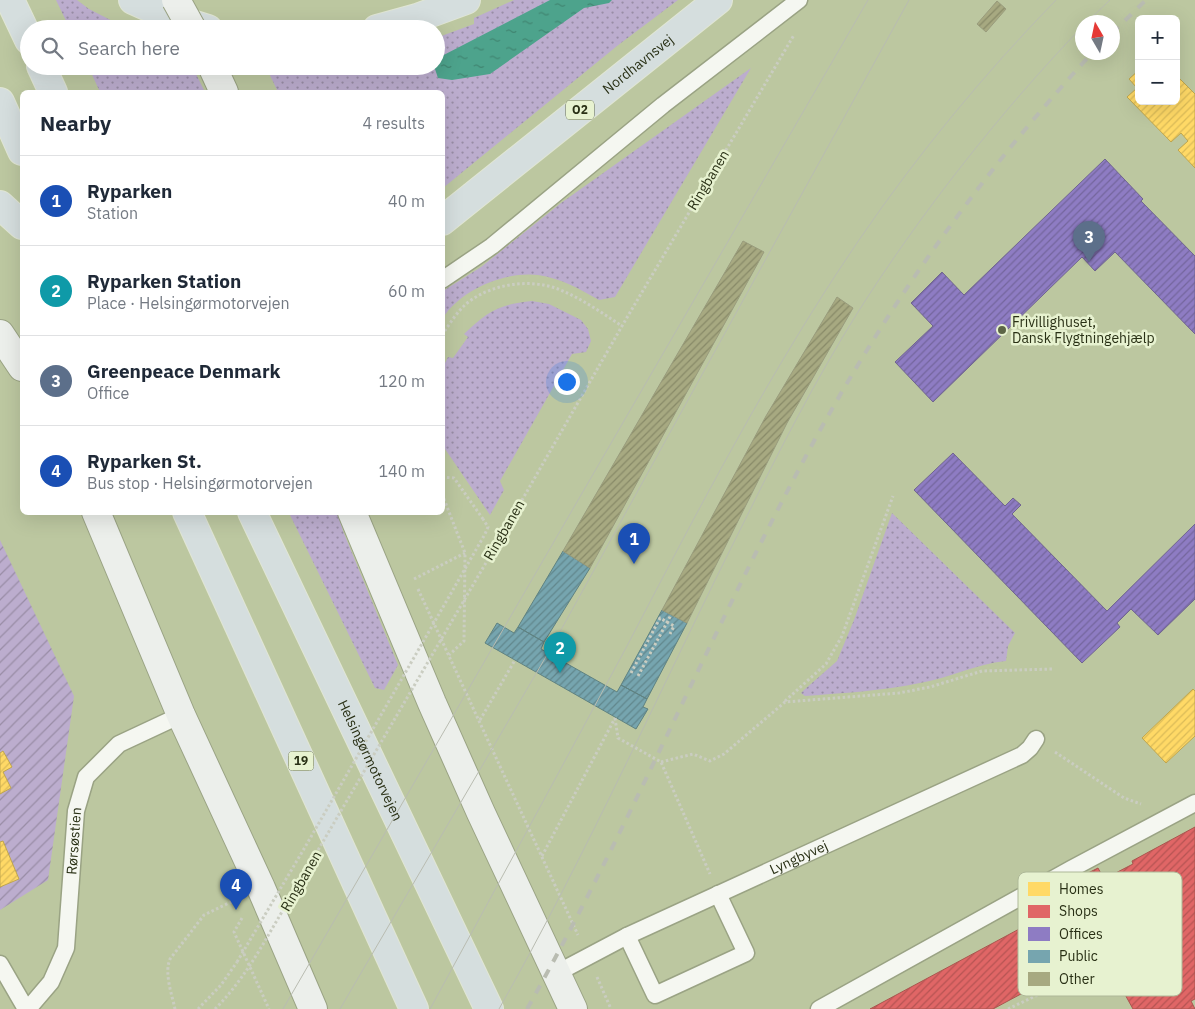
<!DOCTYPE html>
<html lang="en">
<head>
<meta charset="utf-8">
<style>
  body { margin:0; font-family:"IBM Plex Sans",sans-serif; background:#f6f6f7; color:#1f2937 }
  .controls { position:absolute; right:15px; top:15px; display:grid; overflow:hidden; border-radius:8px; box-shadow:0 5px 20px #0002 }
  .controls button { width:45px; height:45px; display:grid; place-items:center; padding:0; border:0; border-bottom:1px solid #e0e1e3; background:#fff; color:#1f2937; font:25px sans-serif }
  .compass { position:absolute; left:1075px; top:15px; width:45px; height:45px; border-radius:50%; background:#fff; box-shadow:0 5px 20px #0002; rotate:351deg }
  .you { position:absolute; left:566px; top:381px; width:18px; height:18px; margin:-12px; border:4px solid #fff; border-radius:50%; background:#1a73e8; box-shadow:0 0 0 8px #1a73e833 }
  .badge { display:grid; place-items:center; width:32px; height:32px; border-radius:50%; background:#7c3aed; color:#fff; font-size:16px; font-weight:700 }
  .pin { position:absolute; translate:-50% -41px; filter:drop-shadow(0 1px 2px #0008) }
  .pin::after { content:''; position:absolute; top:26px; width:18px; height:15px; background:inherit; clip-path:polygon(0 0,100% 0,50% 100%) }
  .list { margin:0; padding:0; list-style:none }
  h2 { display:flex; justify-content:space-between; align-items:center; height:65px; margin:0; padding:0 20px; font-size:21px }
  h2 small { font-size:16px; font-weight:400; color:#747a83 }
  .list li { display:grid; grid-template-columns:32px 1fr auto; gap:15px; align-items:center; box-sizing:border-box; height:90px; padding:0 20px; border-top:1px solid #e0e1e3 }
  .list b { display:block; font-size:19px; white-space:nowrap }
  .list p { margin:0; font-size:16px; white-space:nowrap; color:#747a83 }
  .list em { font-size:16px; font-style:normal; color:#747a83 }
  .icon { flex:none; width:28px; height:28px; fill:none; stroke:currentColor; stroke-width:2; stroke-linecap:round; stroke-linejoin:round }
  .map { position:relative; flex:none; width:1195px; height:1009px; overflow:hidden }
  .search { position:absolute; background:#fff; box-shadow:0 5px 20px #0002; left:20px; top:20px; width:425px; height:55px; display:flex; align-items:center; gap:12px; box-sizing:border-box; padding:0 18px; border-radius:28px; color:#747a83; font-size:19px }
  .panel { position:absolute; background:#fff; box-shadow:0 5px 20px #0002; left:20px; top:90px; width:425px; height:425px; border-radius:8px }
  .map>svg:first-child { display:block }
  .grass { fill:url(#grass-dots) }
  .garden { fill:url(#garden-furrows) }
  .water { fill:url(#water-ripples) }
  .homes { fill:url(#homes-hatch); stroke:#bfa64e }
  .shops { fill:url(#shops-hatch); stroke:#a9564e }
  .offices { fill:url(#offices-hatch); stroke:#70658f }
  .public { fill:url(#public-hatch); stroke:#5f8281 }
  .building { fill:url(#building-hatch); stroke:#999c7d }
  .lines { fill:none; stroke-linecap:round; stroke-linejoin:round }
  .lane-casing { stroke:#9aa384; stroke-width:19 }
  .secondary-casing { stroke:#9aa384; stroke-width:30 }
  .highway-casing { stroke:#e1e6d4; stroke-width:30 }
  .path { stroke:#cacdc1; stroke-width:3; stroke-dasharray:2.5 2.5; stroke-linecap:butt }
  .lane { stroke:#f5f7f1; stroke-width:16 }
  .secondary { stroke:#ecefeb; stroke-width:28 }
  .highway { stroke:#d5dede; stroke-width:28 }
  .tram { stroke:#b9bcb1; stroke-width:1 }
  .rail { stroke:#b9bcb1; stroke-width:4; stroke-dasharray:9 9; stroke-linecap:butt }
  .secondary-bridge-casing { stroke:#9aa384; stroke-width:30; stroke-linecap:butt }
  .path-bridge { stroke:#cacdc1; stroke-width:3; stroke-dasharray:2.5 2.5; stroke-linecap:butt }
  .secondary-bridge { stroke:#ecefeb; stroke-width:28 }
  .poi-dot { fill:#5c6546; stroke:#e7f2d0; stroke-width:2 }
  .labels { text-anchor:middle; stroke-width:5; stroke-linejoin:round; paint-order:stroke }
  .shield { fill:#e7f2d0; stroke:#626a4d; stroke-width:1 }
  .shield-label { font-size:12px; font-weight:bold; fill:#293015 }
  .street-label { font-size:14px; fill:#293015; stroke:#e7f2d0 }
  .poi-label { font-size:14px; fill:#293015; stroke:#e7f2d0; text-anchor:start }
  .key { fill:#e7f2d0; stroke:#aeb898; stroke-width:1 }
  .key-label { font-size:14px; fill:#293015 }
</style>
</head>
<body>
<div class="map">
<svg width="1195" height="1009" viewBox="0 0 1195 1009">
  <defs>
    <pattern id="grass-dots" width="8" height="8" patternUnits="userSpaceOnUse" patternTransform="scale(1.25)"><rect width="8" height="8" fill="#bcadce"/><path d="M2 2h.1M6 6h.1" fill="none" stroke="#998da6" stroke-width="1.8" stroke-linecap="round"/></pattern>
    <pattern id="garden-furrows" width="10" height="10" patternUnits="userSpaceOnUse" patternTransform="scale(1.25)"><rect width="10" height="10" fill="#bcadce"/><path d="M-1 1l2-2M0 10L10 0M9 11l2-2" fill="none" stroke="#998da6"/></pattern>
    <pattern id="water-ripples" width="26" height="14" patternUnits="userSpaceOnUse" patternTransform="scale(1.25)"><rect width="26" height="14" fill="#4da38c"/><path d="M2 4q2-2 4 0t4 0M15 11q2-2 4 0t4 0" fill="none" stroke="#408571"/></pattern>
    <pattern id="homes-hatch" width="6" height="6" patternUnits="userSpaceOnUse" patternTransform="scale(1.25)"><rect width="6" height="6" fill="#ffd966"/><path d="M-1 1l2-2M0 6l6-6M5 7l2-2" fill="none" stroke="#dbbb58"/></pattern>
    <pattern id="shops-hatch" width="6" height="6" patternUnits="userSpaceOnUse" patternTransform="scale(1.25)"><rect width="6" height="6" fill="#e06666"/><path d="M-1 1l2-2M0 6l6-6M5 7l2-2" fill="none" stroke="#b65453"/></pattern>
    <pattern id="offices-hatch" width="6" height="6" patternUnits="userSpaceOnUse" patternTransform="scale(1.25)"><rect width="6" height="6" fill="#8e7cc3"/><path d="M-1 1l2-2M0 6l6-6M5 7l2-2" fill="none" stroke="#74669d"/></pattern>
    <pattern id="public-hatch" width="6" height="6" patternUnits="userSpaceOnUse" patternTransform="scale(1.25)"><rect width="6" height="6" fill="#76a5af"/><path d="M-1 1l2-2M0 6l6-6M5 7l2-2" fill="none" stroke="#61878d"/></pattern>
    <pattern id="building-hatch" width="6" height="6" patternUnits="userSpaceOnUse" patternTransform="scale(1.25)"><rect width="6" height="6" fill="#a7a981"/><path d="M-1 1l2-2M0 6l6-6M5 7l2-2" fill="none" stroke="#888a68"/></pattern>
  </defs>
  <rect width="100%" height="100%" fill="#bcc7a0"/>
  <path class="grass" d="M56,0H77L89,9L128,29H70Z
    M514,0H678L617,46L443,188L442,92H278L266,67L436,66V38L474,24V18Z
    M88,66H192L205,92H100Z
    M751,68L615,297L599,300C580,289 560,278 538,275C505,271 460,290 443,318V291L481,267L561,203Z
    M532,301L549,304L581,320L588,329L591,341L586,352L572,354L500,481L504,490L490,515L443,446V367L448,357L453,358L468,337L464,334C487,312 499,304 532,301Z
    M289,513H338L343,531L398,665L384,690L375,688Z
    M892,513L1015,633L1008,646L1006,661C976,664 949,678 920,683C882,691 843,693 805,696L801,693L804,690L837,661L854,620Z"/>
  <path class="garden" d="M0,540L74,696L48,880L0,910Z"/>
  <path class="water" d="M550,0H612L609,3L584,8L490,74L452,80L438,78L434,66H436V59Z"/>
  <path class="homes" d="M1139,70V101H1176V75L1195,94V168L1178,150L1188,141L1181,133L1171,142L1127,97L1137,88L1129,79Z
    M1193,689L1195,691V736L1166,763L1142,738Z
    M3,751L12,767L3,772L11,788L0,794V753Z
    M3,841L19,879L0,887V842Z"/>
  <path class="shops" d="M1195,827V999L1191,1001L1195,1009H1133L1101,951L993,1009H870L1064,905L1052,882L1062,877L1066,884L1098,868L1104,879L1133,864L1132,861Z"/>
  <path class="offices" d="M1105,159L1143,199L1141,201L1195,256V334L1115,252L1095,271L1082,257L933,402L895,362L933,326L911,303L942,272L964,295Z
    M953,453L1005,506L1013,498L1021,505L1012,514L1107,611L1195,524V599L1158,635L1131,609L1117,623L1120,627L1082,663L914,490Z"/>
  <path class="public" d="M563,551L590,568L544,642L518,627Z
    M662,610L687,623L647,699L621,685Z
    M497,623L514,633L518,627L544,642L541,649L617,692L621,685L647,699L643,707L648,709L636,729L485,643Z"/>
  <path class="building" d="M997,1L1006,9L986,32L977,24Z
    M743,241L764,252L590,568L563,551Z
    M837,297L853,308L787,423L687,623L662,610L766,416Z"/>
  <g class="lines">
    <defs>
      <g id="lane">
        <path d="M442,280L492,246L663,105L799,0"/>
        <path d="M627,936L655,995L746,953L718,894"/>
        <path d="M0,964L26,1009"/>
        <path id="s1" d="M557,973L627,936L1022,755L1030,748L1036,739"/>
        <path id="s2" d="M28,1009L51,982L66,948L76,811L86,777L119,744L181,715"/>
        <path d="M819,1009L1071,869L1195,803"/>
      </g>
      <path id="secondary" d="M212,66L224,92
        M0,334L22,367
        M96,512L181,715L261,888L313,1009
        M352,512L432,703L481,813L573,1009"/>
      <g id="highway">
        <path d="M10,0L29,40"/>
        <path d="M133,0L173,18L208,29"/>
        <path d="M377,29L417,18L466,0"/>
        <path d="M41,66L53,92"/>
        <path d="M0,102L22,151"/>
        <path d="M0,205L22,225"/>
        <path id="s3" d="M442,221L718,0"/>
        <path d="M187,512L414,1009"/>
        <path id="s4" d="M252,512L489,1009"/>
      </g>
    </defs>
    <use href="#lane" class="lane-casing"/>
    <use href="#secondary" class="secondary-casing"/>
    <use href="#highway" class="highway-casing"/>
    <path class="path" d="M442,335C449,325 456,313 466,304C490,284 529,278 558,289C581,298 602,313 622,326
      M442,477L454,478L483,519
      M442,494L465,553L464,641L449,655
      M487,561L622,326L794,35
      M414,579L465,553
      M418,589L578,935
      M631,673L660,618L674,626L670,634
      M638,676L671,615
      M785,701L826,664L842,636L893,496
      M615,718L618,738L661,762L710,874
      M480,720L515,660
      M1055,752L1124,798L1141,804
      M661,762L693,754L710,761L724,754L785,702L899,693L930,687L982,671L1053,669
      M542,856L615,718
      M242,918L234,932L269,1009
      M597,977L611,1009
      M175,1009C172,995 164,973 170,959L204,915L235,900
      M198,1009L221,985L237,962
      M1008,1009L1090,970"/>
    <use href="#lane" class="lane"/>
    <use href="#secondary" class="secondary"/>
    <use href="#highway" class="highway"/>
    <path class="tram" d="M1087,22L1110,0
      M283,1009L868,0
      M340,1009L551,648L909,0
      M430,1009C496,888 562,767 627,646C699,508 771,369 859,240C917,155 984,74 1056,0
      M499,1009C589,850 663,683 745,520C780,449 816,379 858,312C920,214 1001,111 1082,27"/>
    <path class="rail" d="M1112,33L1146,0
      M527,1009C631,825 712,629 813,443C890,302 983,171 1093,52"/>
    <defs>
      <path id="secondary-bridge" d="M176,0L192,29"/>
    </defs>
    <use href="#secondary-bridge" class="secondary-bridge-casing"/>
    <path class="path-bridge" d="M237,962L308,842L485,534L488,527L483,519
      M215,1009C234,990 248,969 262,946L487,561"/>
    <use href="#secondary-bridge" class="secondary-bridge"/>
  </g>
  <circle class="poi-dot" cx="1002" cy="330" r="5"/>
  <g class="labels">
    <g class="shield">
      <rect x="566" y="100.5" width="28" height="19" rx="4"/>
      <rect x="288.5" y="751.5" width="25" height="19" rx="4"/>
    </g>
    <g class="shield-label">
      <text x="580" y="114">O2</text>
      <text x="301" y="765">19</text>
    </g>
    <g class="street-label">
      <text dy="5" stroke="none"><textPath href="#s3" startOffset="251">Nordhavnsvej</textPath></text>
      <text transform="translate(708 180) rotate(-59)" y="5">Ringbanen</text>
      <text transform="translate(504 530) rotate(-60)" y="5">Ringbanen</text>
      <text dy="5" stroke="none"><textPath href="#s4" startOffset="275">Helsingørmotorvejen</textPath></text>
      <text dy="5" stroke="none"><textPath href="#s2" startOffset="180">Rørsøstien</textPath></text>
      <text dy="5" stroke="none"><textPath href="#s1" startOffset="268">Lyngbyvej</textPath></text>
      <text transform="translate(301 881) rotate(-60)" y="5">Ringbanen</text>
    </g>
    <g class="poi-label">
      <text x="1012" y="327">Frivillighuset,<tspan x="1012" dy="16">Dansk Flygtningehjælp</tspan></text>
    </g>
  </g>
  <rect x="1018" y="872" width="164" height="124" rx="8" class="key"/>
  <rect x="1028" y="882" width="22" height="14" fill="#ffd966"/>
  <rect x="1028" y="905" width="22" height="13" fill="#e06666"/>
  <rect x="1028" y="927" width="22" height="14" fill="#8e7cc3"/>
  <rect x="1028" y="950" width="22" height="13" fill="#76a5af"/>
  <rect x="1028" y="972" width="22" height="14" fill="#a7a981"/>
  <g class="key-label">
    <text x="1059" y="894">Homes</text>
    <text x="1059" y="916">Shops</text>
    <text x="1059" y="939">Offices</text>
    <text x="1059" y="961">Public</text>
    <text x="1059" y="984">Other</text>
  </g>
</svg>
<div class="controls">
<button>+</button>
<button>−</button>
</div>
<svg class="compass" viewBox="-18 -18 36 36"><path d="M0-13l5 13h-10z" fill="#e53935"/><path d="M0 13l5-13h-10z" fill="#747a83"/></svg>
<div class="you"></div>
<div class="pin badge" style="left:634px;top:564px;background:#1a4fb4">1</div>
<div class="pin badge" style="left:560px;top:673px;background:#0f9aa8">2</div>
<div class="pin badge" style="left:1089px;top:262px;background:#5c6f8a">3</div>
<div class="pin badge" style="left:236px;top:910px;background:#1a4fb4">4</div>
<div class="search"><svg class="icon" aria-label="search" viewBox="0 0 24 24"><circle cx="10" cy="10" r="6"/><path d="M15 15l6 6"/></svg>Search here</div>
<section class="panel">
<h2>Nearby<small>4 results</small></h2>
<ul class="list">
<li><span class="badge" style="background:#1a4fb4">1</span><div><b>Ryparken</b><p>Station</p></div><em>40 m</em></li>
<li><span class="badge" style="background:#0f9aa8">2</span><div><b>Ryparken Station</b><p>Place · Helsingørmotorvejen</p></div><em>60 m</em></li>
<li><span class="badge" style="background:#5c6f8a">3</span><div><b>Greenpeace Denmark</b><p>Office</p></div><em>120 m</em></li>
<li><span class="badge" style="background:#1a4fb4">4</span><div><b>Ryparken St.</b><p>Bus stop · Helsingørmotorvejen</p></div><em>140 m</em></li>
</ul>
</section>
</div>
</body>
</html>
